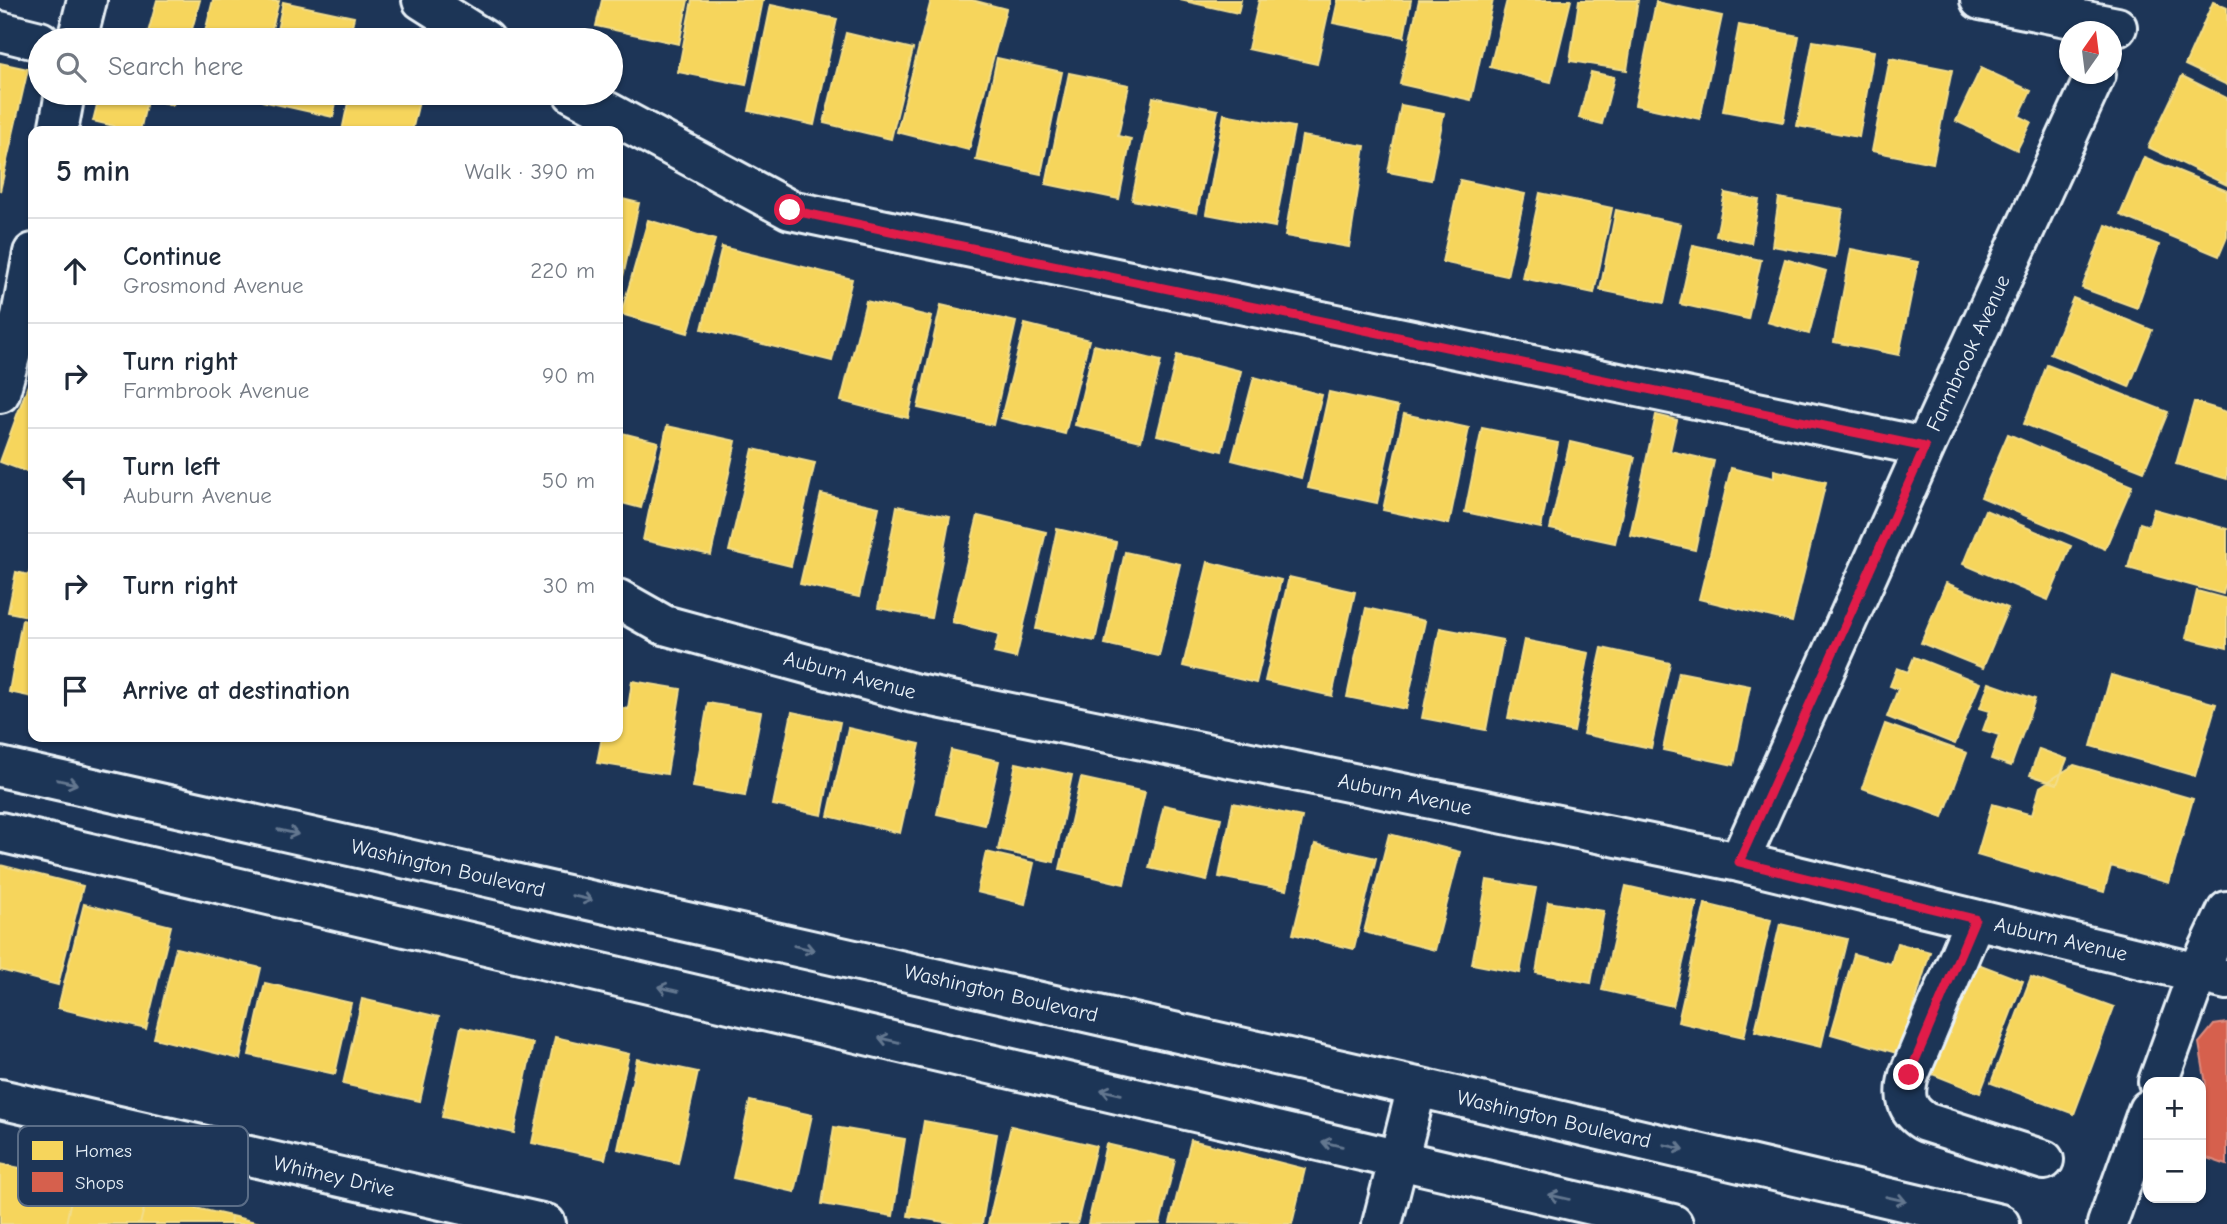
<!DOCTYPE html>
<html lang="en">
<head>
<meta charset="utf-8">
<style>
  body { margin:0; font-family:"Comic Neue",sans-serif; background:#f2f2f3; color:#1f2937 }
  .controls { position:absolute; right:21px; bottom:21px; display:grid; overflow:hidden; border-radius:14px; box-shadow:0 2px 5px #0004 }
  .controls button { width:63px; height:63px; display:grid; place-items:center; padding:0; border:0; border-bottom:2px solid #e0e1e3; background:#fff; color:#1f2937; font:35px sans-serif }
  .compass { position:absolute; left:2059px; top:21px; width:63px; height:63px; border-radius:50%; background:#fff; box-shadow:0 2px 5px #0004; rotate:14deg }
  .stop { position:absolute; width:21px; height:21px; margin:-16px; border:5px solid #e11d48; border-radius:50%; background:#fff }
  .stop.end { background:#e11d48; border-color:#fff; box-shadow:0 2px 7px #0008 }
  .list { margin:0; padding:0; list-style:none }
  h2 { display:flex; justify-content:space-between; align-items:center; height:91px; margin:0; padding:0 28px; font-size:30px }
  h2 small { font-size:23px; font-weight:400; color:#747a83 }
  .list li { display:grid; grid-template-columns:46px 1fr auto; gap:21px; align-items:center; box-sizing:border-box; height:105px; padding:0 28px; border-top:2px solid #e0e1e3 }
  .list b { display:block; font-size:26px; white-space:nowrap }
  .list p { margin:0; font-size:23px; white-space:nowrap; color:#747a83 }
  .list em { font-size:23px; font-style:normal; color:#747a83 }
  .icon { flex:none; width:38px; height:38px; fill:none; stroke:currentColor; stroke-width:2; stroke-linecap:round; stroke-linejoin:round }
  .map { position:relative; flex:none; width:2227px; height:1224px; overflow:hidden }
  .search { position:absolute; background:#fff; box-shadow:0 2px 5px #0004; left:28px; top:28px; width:595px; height:77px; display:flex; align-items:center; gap:18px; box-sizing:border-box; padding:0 24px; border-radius:38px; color:#747a83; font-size:26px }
  .panel { position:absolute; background:#fff; box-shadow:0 2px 5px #0004; left:28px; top:126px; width:595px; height:616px; border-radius:14px }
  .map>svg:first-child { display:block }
  .homes { fill:#f6d55c; stroke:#f2dd8b; stroke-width:2 }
  .shops { fill:#d6604d; stroke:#db8c80; stroke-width:2 }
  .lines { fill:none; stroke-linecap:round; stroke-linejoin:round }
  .minor-casing { stroke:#e8f1f8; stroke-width:44 }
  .highway-casing { stroke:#e8f1f8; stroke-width:44 }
  .minor { stroke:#1d3557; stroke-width:38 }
  .highway { stroke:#1d3557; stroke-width:38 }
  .oneway { stroke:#64778f }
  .route { stroke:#e11d48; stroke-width:9 }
  .labels { text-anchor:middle; stroke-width:7; stroke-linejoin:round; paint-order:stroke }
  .street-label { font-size:21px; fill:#e8f1f8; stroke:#1d3557 }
  .key { fill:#1d3557; stroke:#5a6d87; stroke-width:2 }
  .key-label { font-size:19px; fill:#e8f1f8 }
</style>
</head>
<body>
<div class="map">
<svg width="2227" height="1224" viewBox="0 0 2227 1224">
  <rect width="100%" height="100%" fill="#1d3557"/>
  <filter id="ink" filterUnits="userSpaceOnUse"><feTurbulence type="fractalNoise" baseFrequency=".0143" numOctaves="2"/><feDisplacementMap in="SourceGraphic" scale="14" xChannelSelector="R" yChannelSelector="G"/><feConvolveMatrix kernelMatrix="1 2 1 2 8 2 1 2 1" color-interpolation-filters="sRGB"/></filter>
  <g filter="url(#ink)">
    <path class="homes" d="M157,0H200L189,40H146Z
      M213,0L279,1L269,40H203Z
      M602,0H688L679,44L596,26Z
      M692,0H763L746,85L678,72Z
      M931,0H972L1006,9L969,150L897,132Z
      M1180,0H1241L1238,13Z
      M1259,0H1331L1317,64L1248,49Z
      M1338,0H1411L1404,37L1333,23Z
      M1419,0H1493L1471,100L1400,84Z
      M1507,0H1571L1551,82L1490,67Z
      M1579,0H1638L1627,70L1570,61Z
      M283,2L354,17L349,40H275Z
      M1656,2L1722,16L1700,119L1635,105Z
      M2213,2L2227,8V85L2185,65Z
      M771,5L837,19L814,125L749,111Z
      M1739,25L1799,36L1783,122L1723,111Z
      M846,33L913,49L891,139L824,123Z
      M1813,41L1874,51L1859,137L1797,126Z
      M997,58L1062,72L1041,174L976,160Z
      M1890,58L1952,70L1933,163L1872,151Z
      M0,63L28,69L0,191Z
      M1981,68L2031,91L2019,116L2031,122L2017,150L1956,121Z
      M1591,72L1614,77L1602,124L1579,118Z
      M1069,73L1129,85L1118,136L1131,139L1119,199L1046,184Z
      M2182,76L2227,98V185L2148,147Z
      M100,93L146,105L140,131H112L114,126L93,121Z
      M133,93H176L173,105L133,95Z
      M264,93H338L333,117L262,101Z
      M350,93H421L412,131H342Z
      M1153,97L1218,110L1197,213L1132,200Z
      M1401,105L1444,113L1431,180L1388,172Z
      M1224,114L1294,127L1275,227L1206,214Z
      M1302,136L1365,146L1349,247L1285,236Z
      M2144,157L2227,191V237L2219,256L2120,215Z
      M1460,180L1525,194L1507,276L1442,262Z
      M1540,193L1612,208L1594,293L1522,278Z
      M1725,193L1759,200L1751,243L1716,236Z
      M618,198L639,203L621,286L618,285Z
      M1779,198L1843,209L1835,257L1772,246Z
      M1616,210L1681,224L1664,303L1600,290Z
      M648,220L715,240L688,333L621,314Z
      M2106,225L2159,245L2137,308L2082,288Z
      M1693,245L1761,260L1748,319L1680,304Z
      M722,247L852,279L832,361L702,329Z
      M1851,249L1918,262L1899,355L1834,342Z
      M1785,259L1826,271L1809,334L1767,322Z
      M2073,298L2152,330L2129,387L2050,354Z
      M866,301L932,317L908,418L841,401Z
      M941,305L1016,322L993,425L918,408Z
      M1025,324L1089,340L1065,434L1001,418Z
      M1094,345L1161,361L1141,441L1075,425Z
      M1177,355L1241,371L1222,451L1157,435Z
      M2047,365L2168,412L2144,471L2024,424Z
      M1254,377L1322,395L1301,478L1232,460Z
      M28,385L33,387V474L0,462Z
      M1329,392L1398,407L1377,503L1308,488Z
      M2194,402L2227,412V479L2176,464Z
      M1404,414L1469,428L1449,524L1383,510Z
      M1656,415L1677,420L1670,451L1714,461L1695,550L1630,535Z
      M667,426L736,441L711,555L643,540Z
      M1482,428L1558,443L1541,528L1465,512Z
      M618,432L658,442L641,508L618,502Z
      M2008,434L2132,486L2105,549L1981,497Z
      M1570,442L1635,457L1615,543L1550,529Z
      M753,449L815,463L791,566L729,551Z
      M1731,468L1774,478V470L1826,482L1792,622L1699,599Z
      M821,494L879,507L859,597L800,584Z
      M897,506L950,517L931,618L878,608Z
      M2154,509L2227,529V578L2223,594L2128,568L2140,523L2149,526Z
      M1985,510L2071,546L2048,600L1963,564Z
      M978,516L1046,532L1016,658L994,653L999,634L952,622Z
      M1057,529L1116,542L1095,641L1036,629Z
      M1125,552L1180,564L1159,656L1105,644Z
      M33,554V617L8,612L16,572L29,575Z
      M1208,562L1281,580L1256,683L1183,666Z
      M1289,577L1355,592L1332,696L1265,681Z
      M1946,583L2008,608L1983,668L1921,643Z
      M2197,591L2227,599V648L2186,638Z
      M1366,608L1425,621L1406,709L1347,697Z
      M22,620L33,622V697L9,692Z
      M1440,628L1503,640L1486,730L1422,718Z
      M1524,640L1589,653L1574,732L1508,718Z
      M1602,648L1670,663L1651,748L1583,734Z
      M1914,657L1980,683L1955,744L1887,717L1898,689L1890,686L1897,668L1908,672Z
      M1679,672L1750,686L1734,765L1663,750Z
      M2111,675L2216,704L2195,776L2091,746Z
      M632,681L681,689L667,774L597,763L602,737H618V707L628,709Z
      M1989,683L2035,699L2011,766L1991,759L1999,735L1983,730L1990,711L1980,708Z
      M708,703L761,712L745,796L693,787Z
      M792,712L840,722L822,815L773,805Z
      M1885,724L1967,753L1943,817L1862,788Z
      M848,728L920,744L900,833L828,816Z
      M2039,749L2067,759L2057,784L2030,775Z
      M951,750L999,761L985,825L937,814Z
      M1016,763L1072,775L1054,862L998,850Z
      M2074,765L2193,799L2169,883L2111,866L2104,892L1977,855L1992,804L2032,815L2040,787Z
      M1081,778L1145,792L1124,884L1060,869Z
      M1233,803L1302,817L1287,890L1219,877Z
      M1164,805L1221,818L1207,881L1149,868Z
      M1389,834L1460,852L1435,950L1364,932Z
      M1315,844L1376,858L1354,949L1293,934Z
      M986,852L1034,863L1025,904L977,892Z
      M0,865L83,886L58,985L0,970Z
      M1487,880L1536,888L1520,973L1472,964Z
      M1626,886L1697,902L1673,1006L1602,990Z
      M1548,902L1604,911L1591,983L1536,973Z
      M84,904L171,926L146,1029L58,1008Z
      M1705,904L1771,920L1744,1037L1678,1022Z
      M1780,924L1847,939L1821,1047L1755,1031Z
      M1897,943L1930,952L1900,1054L1831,1034L1854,954L1891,964Z
      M176,948L261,968L240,1059L154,1038Z
      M1965,959L2023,981L1980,1093L1922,1070Z
      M2031,977L2114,1007L2074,1114L1991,1083Z
      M265,983L351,1003L335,1074L249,1055Z
      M362,999L439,1017L420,1101L343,1084Z
      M461,1027L533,1043L514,1133L442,1117Z
      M555,1037L629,1054L605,1159L532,1143Z
      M637,1059L698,1072L678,1163L618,1149Z
      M750,1101L812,1115L795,1192L733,1178Z
      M924,1121L997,1134L982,1224H956L908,1216Z
      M1011,1126L1096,1146L1077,1224H988Z
      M834,1127L905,1139L893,1216L822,1204Z
      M1191,1140L1305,1169L1292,1224L1170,1223Z
      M1106,1144L1175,1160L1160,1224H1088Z
      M0,1164L75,1179L66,1224H0Z
      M75,1179L147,1197L140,1224H66Z
      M147,1197L231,1216L230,1224H140Z
      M231,1216L264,1224H230Z"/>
    <path class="shops" d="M2227,1023V1165L2201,1156V1093L2206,1084L2199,1043L2214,1025Z"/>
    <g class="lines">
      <defs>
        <path id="minor" d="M422,0L485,40
          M1980,0L2117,27
          M0,31L40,41
          M77,40L87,0
          M573,93L790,210L1925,447
          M58,131L65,93
          M0,393L21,316L33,253
          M618,599L664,625L913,693L1739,862L2227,980
          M1739,862L1925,447L2096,74
          M1975,919L1909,1075C1903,1097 1906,1110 1925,1122L2044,1160
          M2158,1082L2198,972L2227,911
          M0,1099L546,1224
          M1382,1224L1417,1087
          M2107,1224L2148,1110"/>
        <path id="highway" d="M0,767L1417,1087L2000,1224
          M0,832L1673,1224"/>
      </defs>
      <use href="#minor" class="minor-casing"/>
      <use href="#highway" class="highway-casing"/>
      <use href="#minor" class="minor"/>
      <use href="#highway" class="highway"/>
    </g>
    <defs><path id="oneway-shaft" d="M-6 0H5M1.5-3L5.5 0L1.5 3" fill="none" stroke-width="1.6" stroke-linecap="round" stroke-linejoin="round" transform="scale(1.75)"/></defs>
    <g class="oneway">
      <use href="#oneway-shaft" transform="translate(67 782) rotate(13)"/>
      <use href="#oneway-shaft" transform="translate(288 832) rotate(13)"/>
      <use href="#oneway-shaft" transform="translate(582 898) rotate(13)"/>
      <use href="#oneway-shaft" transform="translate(804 948) rotate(13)"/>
      <use href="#oneway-shaft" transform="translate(668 989) rotate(-167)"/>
      <use href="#oneway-shaft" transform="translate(889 1040) rotate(-167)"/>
      <use href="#oneway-shaft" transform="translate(1111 1092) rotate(-167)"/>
      <use href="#oneway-shaft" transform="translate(1332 1144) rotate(-167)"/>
      <use href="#oneway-shaft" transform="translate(1674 1147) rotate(13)"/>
      <use href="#oneway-shaft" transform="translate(1559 1197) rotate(-167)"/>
      <use href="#oneway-shaft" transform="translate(1896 1199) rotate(13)"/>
    </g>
  </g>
  <g class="lines" filter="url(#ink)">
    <path class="route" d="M790,210L1925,447L1739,862L1975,919L1909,1075"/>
  </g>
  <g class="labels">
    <g class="street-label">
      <text transform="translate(1968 353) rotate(-65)" y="7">Farmbrook Avenue</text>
      <text transform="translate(850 675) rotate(15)" y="7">Auburn Avenue</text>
      <text transform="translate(1405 794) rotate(12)" y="7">Auburn Avenue</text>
      <text transform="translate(448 868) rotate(13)" y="7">Washington Boulevard</text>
      <text transform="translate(2061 939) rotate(13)" y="7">Auburn Avenue</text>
      <text transform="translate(1001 993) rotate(13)" y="7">Washington Boulevard</text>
      <text transform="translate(1554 1119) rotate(13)" y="7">Washington Boulevard</text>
      <text transform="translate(334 1176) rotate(13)" y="7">Whitney Drive</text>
    </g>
  </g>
  <rect x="18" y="1126" width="230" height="80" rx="10" class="key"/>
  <rect x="32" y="1141" width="31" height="19" fill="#f6d55c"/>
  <rect x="32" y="1172" width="31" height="20" fill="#d6604d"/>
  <g class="key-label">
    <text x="75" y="1157">Homes</text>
    <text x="75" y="1189">Shops</text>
  </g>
</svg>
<div class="controls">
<button>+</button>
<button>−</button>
</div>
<svg class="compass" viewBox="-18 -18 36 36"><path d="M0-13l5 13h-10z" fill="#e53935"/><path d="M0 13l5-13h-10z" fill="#747a83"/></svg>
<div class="stop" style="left:790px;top:210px"></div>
<div class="stop end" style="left:1909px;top:1075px"></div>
<div class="search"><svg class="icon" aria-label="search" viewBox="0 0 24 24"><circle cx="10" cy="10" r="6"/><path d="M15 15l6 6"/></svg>Search here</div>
<section class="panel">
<h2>5 min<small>Walk · 390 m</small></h2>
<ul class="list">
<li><svg class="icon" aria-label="ahead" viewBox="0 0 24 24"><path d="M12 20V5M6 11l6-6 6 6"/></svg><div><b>Continue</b><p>Grosmond Avenue</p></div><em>220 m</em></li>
<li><svg class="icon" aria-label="right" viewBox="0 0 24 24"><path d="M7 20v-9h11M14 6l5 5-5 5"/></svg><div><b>Turn right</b><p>Farmbrook Avenue</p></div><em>90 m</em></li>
<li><svg class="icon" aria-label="left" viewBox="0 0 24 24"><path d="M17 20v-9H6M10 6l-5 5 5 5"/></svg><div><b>Turn left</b><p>Auburn Avenue</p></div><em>50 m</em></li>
<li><svg class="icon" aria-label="right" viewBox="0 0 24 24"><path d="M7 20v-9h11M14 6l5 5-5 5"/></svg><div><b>Turn right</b></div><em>30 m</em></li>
<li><svg class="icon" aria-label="arrive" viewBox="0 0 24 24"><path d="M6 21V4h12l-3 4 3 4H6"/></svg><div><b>Arrive at destination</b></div></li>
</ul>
</section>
</div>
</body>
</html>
